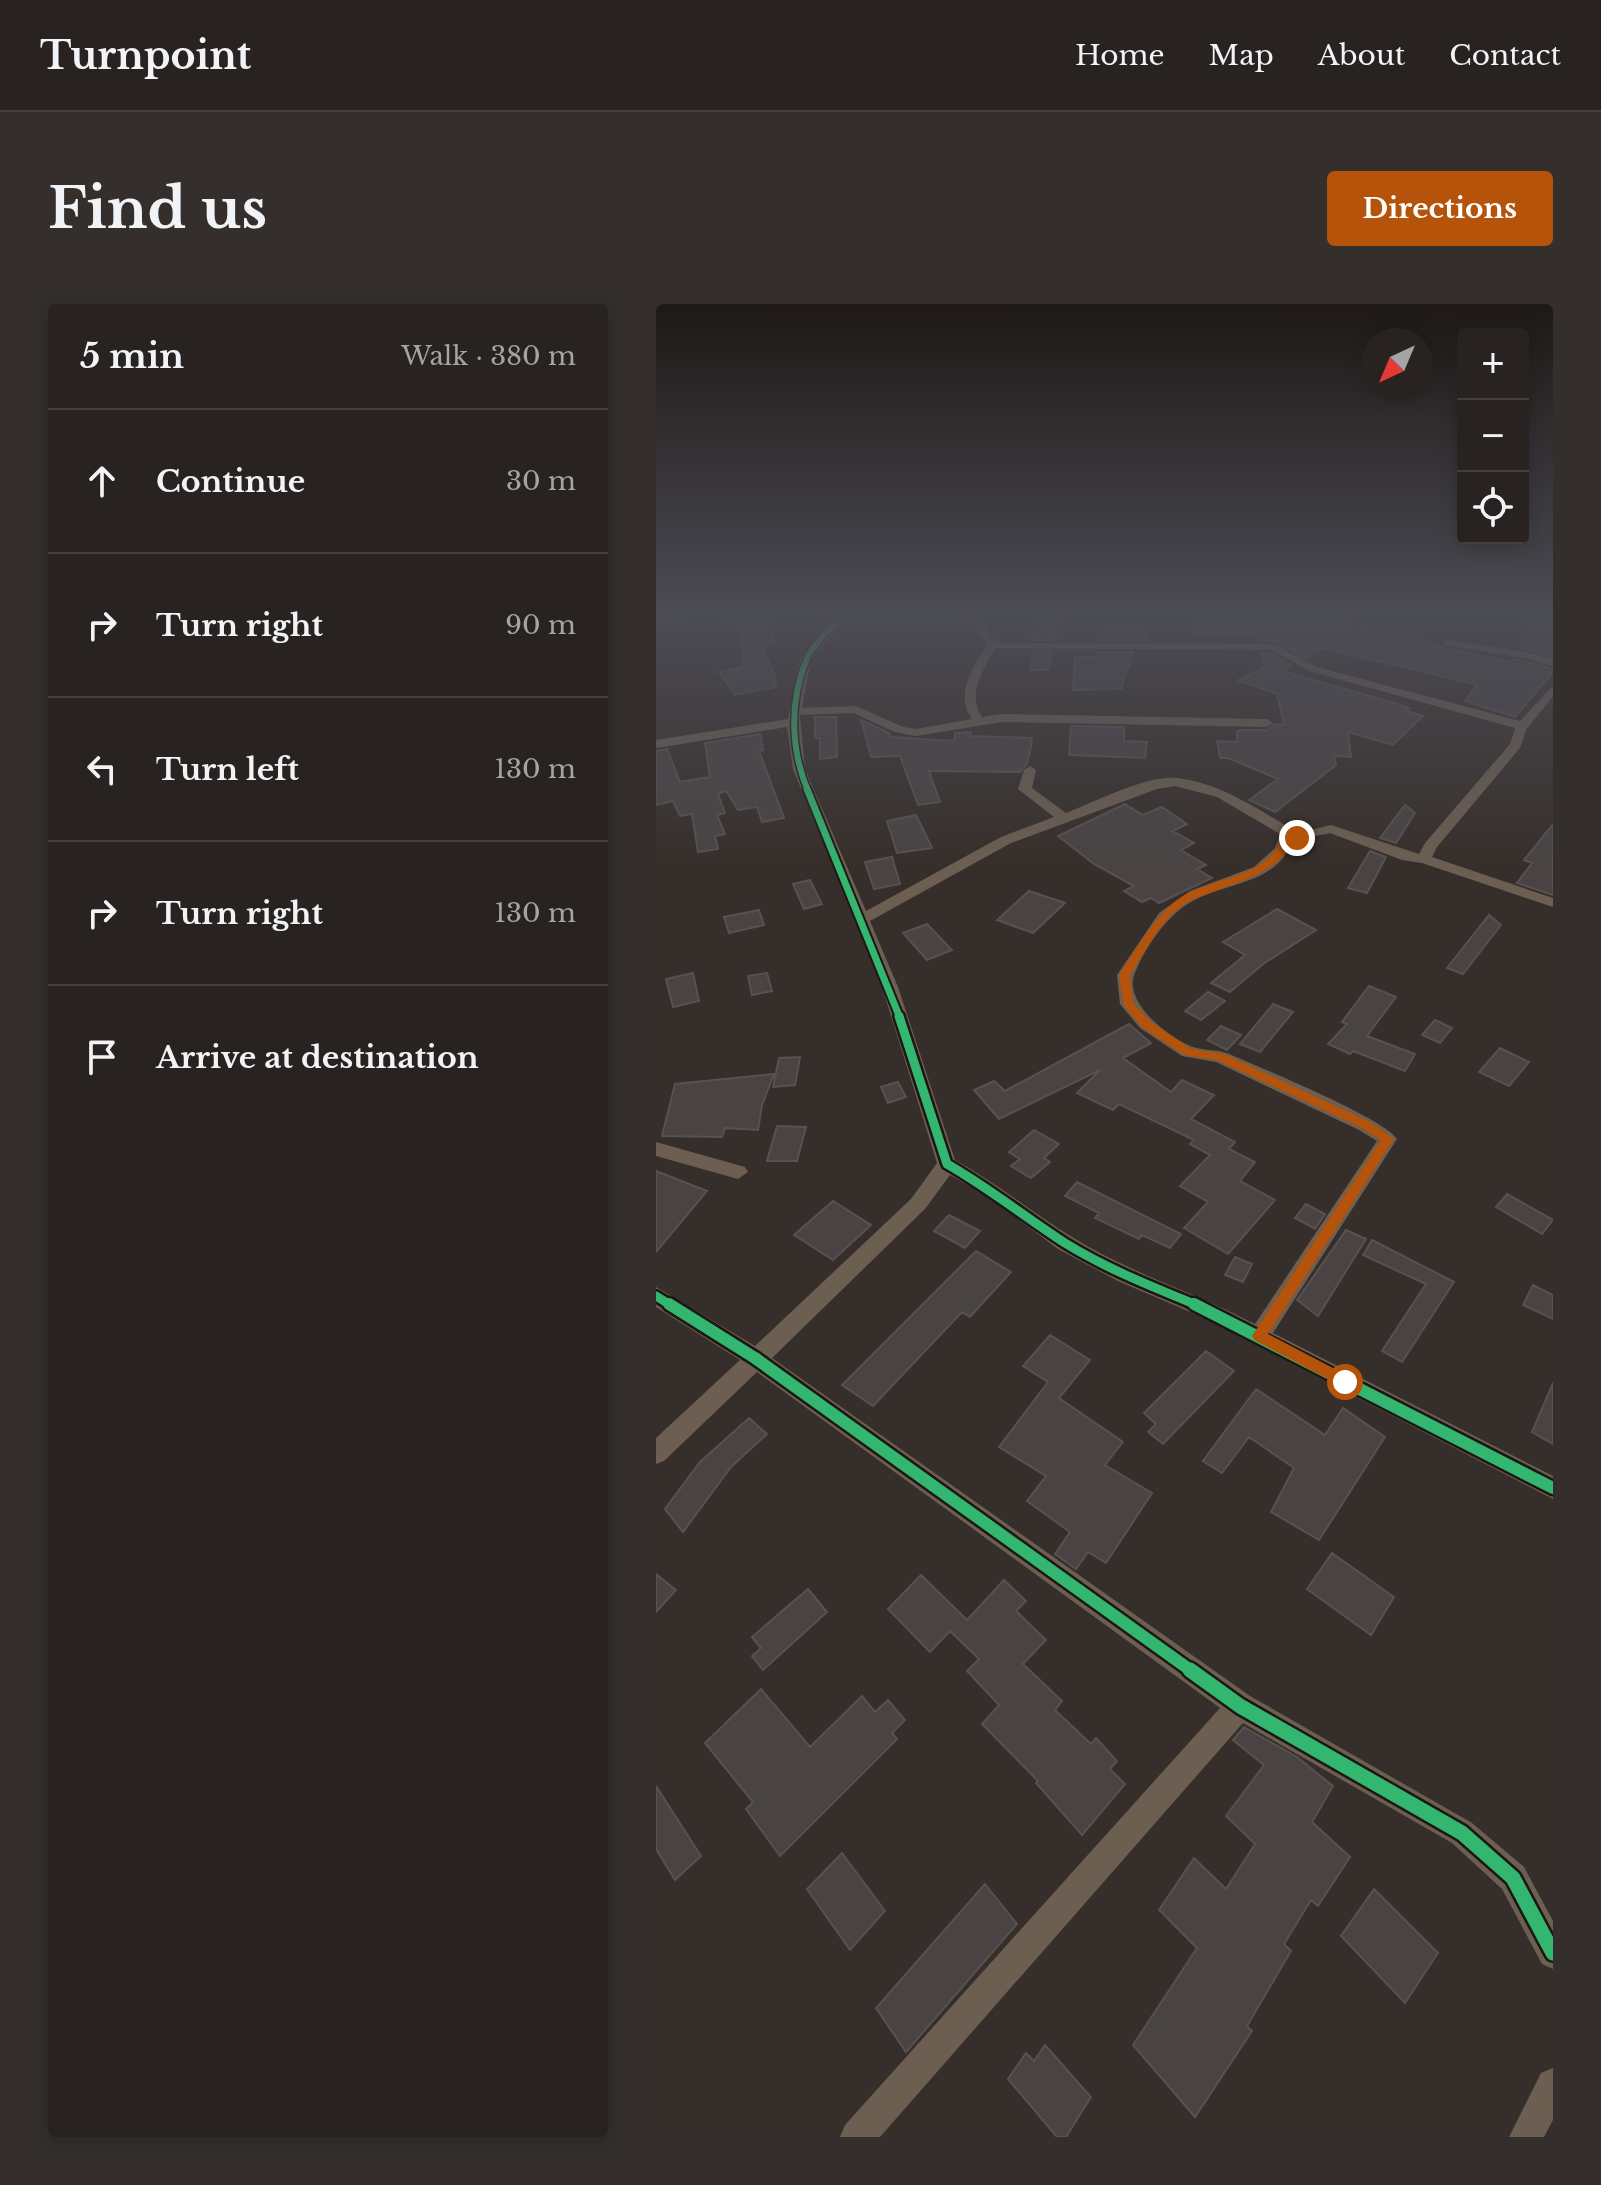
<!DOCTYPE html>
<html lang="en">
<head>
<meta charset="utf-8">
<style>
  body { margin:0; font-family:"Libre Baskerville",serif; background:#342f2d; color:#f1f3f6 }
  .controls { position:absolute; right:24px; top:24px; display:grid; overflow:hidden; border-radius:8px; box-shadow:0 4px 20px #0003 }
  .controls button { width:72px; height:72px; display:grid; place-items:center; padding:0; border:0; border-bottom:2px solid #443f3e; background:#282220; color:#f1f3f6; font:40px sans-serif }
  .compass { position:absolute; left:705px; top:24px; width:72px; height:72px; border-radius:50%; background:#282220; box-shadow:0 4px 20px #0003; rotate:224deg }
  .stop { position:absolute; width:24px; height:24px; margin:-18px; border:6px solid #b45309; border-radius:50%; background:#fff }
  .stop.end { background:#b45309; border-color:#fff; box-shadow:0 2px 8px #0008 }
  .list { margin:0; padding:0; list-style:none }
  h2 { display:flex; justify-content:space-between; align-items:center; height:104px; margin:0; padding:0 32px; font-size:34px }
  h2 small { font-size:26px; font-weight:400; color:#a5a4a5 }
  .list li { display:grid; grid-template-columns:52px 1fr auto; gap:24px; align-items:center; box-sizing:border-box; height:144px; padding:0 32px; border-top:2px solid #443f3e }
  .list b { display:block; font-size:30px; white-space:nowrap }
  .list em { font-size:26px; font-style:normal; color:#a5a4a5 }
  .icon { flex:none; width:44px; height:44px; fill:none; stroke:currentColor; stroke-width:2; stroke-linecap:round; stroke-linejoin:round }
  .map { position:relative; flex:none; width:897px; height:1833px; overflow:hidden; border-radius:8px }
  header { display:flex; align-items:center; gap:48px; box-sizing:border-box; height:112px; padding:0 40px; background:#282220; border-bottom:2px solid #443f3e }
  header strong { font-size:38px }
  nav { display:flex; gap:44px; margin-inline-start:auto; font-size:28px }
  .intro { display:flex; align-items:center; justify-content:space-between; box-sizing:border-box; height:192px; padding:0 48px }
  h1 { margin:0; font-size:56px }
  .button { padding:20px 36px; border-radius:8px; background:#b45309; color:#fff; font-size:28px; font-weight:700 }
  main { display:flex; gap:48px; padding:0 48px }
  aside { flex:1; background:#282220; border-radius:8px; box-shadow:0 4px 20px #0003 }
  .map>svg:first-child { display:block }
  .building { fill:#494343; stroke:#575151; stroke-width:2 }
  .lines { fill:none; stroke-linecap:round; stroke-linejoin:round }
  .street { fill:#6c5f52; fill-rule:evenodd }
  .cycleway-far4-casing { stroke:#1e1613; stroke-width:9 }
  .cycleway-far3-casing { stroke:#1e1613; stroke-width:11 }
  .cycleway-far2-casing { stroke:#1e1613; stroke-width:14 }
  .cycleway-far1-casing { stroke:#1e1613; stroke-width:17 }
  .cycleway-casing { stroke:#1e1613; stroke-width:20 }
  .cycleway-far4 { stroke:#33b770; stroke-width:6 }
  .cycleway-far3 { stroke:#33b770; stroke-width:7 }
  .cycleway-far2 { stroke:#33b770; stroke-width:9 }
  .cycleway-far1 { stroke:#33b770; stroke-width:12 }
  .cycleway { stroke:#33b770; stroke-width:15 }
  .route { fill:#b45309 }
</style>
</head>
<body>
<header>
<strong>Turnpoint</strong>
<nav><a>Home</a><a>Map</a><a>About</a><a>Contact</a></nav>
</header>
<div class="intro"><h1>Find us</h1><a class="button">Directions</a></div>
<main>
<aside>
<h2>5 min<small>Walk · 380 m</small></h2>
<ul class="list">
<li><svg class="icon" aria-label="ahead" viewBox="0 0 24 24"><path d="M12 20V5M6 11l6-6 6 6"/></svg><div><b>Continue</b></div><em>30 m</em></li>
<li><svg class="icon" aria-label="right" viewBox="0 0 24 24"><path d="M7 20v-9h11M14 6l5 5-5 5"/></svg><div><b>Turn right</b></div><em>90 m</em></li>
<li><svg class="icon" aria-label="left" viewBox="0 0 24 24"><path d="M17 20v-9H6M10 6l-5 5 5 5"/></svg><div><b>Turn left</b></div><em>130 m</em></li>
<li><svg class="icon" aria-label="right" viewBox="0 0 24 24"><path d="M7 20v-9h11M14 6l5 5-5 5"/></svg><div><b>Turn right</b></div><em>130 m</em></li>
<li><svg class="icon" aria-label="arrive" viewBox="0 0 24 24"><path d="M6 21V4h12l-3 4 3 4H6"/></svg><div><b>Arrive at destination</b></div></li>
</ul>
</aside>
<div class="map">
<svg width="897" height="1833" viewBox="0 0 897 1833">
  <rect width="100%" height="100%" fill="#362e2a"/>
  <path class="building" d="M60,308H113L118,339L105,340L119,372L120,383L79,391L63,368L88,363L85,327Z
    M539,308H688L686,316L694,318L698,329L708,322L789,344L855,358L857,355L867,357L897,365V368L859,413L809,397L821,381L773,369L667,344L650,354L618,337H604L603,329L538,332Z
    M883,308H897V352L864,344L876,327L866,325Z
    M384,310H405L399,336H376Z
    M443,322H491L492,337L442,336Z
    M378,347H396L392,366H374Z
    M442,348H477L465,385L417,386L419,353H441Z
    M606,349H614L636,361L626,367L738,399L753,404L750,407L767,412L737,441L692,428L695,453L678,452L680,461L619,508L593,496L622,475L572,454H564L561,437L581,438V427L585,426H611L619,420L628,421L621,390L582,376L609,363Z
    M159,413H180L181,453L164,455V434H159Z
    M205,416L233,429L234,433L298,437L299,429L315,428V432L376,434L375,443L371,460L364,468L273,467L284,498L262,501L244,452L215,453Z
    M415,422L468,423V437L491,438L489,454L413,451Z
    M104,430L107,446L103,447L128,514L106,518L101,503L82,506L70,487L62,490L69,509L61,511L69,530L59,532L62,545L42,548L36,510L24,512L17,497L0,501V447L11,445L24,478L54,473L49,439Z
    M469,500L487,511L506,503L531,520L517,527L538,539L525,546L550,561L541,565L556,574L503,599L495,594L486,598L468,587L478,582L438,560L402,532Z
    M749,501L759,509L740,539L724,534Z
    M260,511L276,544L241,549L231,517Z
    M897,520V591L861,579L876,559L868,556Z
    M714,547L730,553L711,589L692,584Z
    M236,553L244,580L218,585L209,558Z
    M154,576L166,600L148,605L137,580Z
    M373,587L409,599L377,629L341,616Z
    M621,605L660,626L607,660L574,688L555,679L589,651L567,638Z
    M103,606L108,621L73,629L68,613Z
    M833,611L845,621L807,670L791,664Z
    M271,620L296,646L271,656L247,629Z
    M37,669L43,697L17,703L10,675Z
    M111,669L116,687L96,691L92,672Z
    M713,682L740,693L711,732L759,750L749,767L697,747L694,750L672,740L691,720L686,718Z
    M552,688L569,697L545,716L529,707Z
    M617,700L637,708L604,748L584,740Z
    M779,716L796,724L784,739L766,731Z
    M473,720L495,739L467,754L515,788L526,776L558,791L535,815L579,838L573,845L599,858L584,877L619,896L572,950L528,924L552,898L524,882L554,851L534,840L538,836L463,800L457,806L421,789L444,766L343,815L318,786L338,777L349,787Z
    M565,722L585,731L571,746L551,736Z
    M844,744L873,758L853,782L823,768Z
    M144,753L139,781L117,783L123,754Z
    M118,770L106,801L102,826L69,824L66,833L6,832L19,780Z
    M242,778L250,793L232,799L225,783Z
    M121,822L150,823L141,857H111Z
    M378,826L403,840L388,854L394,858L375,874L355,862L364,855L353,848Z
    M0,867L51,887L0,948Z
    M421,878L525,930L514,944L486,931L483,935L439,914L443,909L409,892Z
    M851,890L897,916L886,930L840,903Z
    M177,897L215,921L177,956L138,931Z
    M650,900L669,910L659,925L639,914Z
    M293,911L324,927L309,944L278,927Z
    M690,926L710,935L662,1012L641,996Z
    M716,936L798,978L746,1058L726,1047L770,980L707,951Z
    M320,947L355,968L314,1013L306,1008L217,1102L186,1081Z
    M579,953L596,960L587,978L569,971Z
    M877,981L897,991V1015L867,1001Z
    M394,1031L434,1056L403,1094L467,1138L449,1161L496,1189L450,1259L432,1248L420,1265L399,1250L414,1228L371,1197L390,1172L343,1143L392,1078L367,1062Z
    M550,1047L578,1067L507,1140L492,1128L500,1120L488,1109Z
    M897,1079V1140L876,1128Z
    M600,1085L669,1131L687,1104L729,1133L663,1236L615,1208L638,1164L593,1133L566,1169L547,1157Z
    M93,1114L111,1130L75,1163L27,1228L9,1205L44,1158Z
    M676,1249L738,1293L715,1331L651,1285Z
    M0,1270L20,1286L0,1308Z
    M265,1271L311,1316L348,1276L370,1297L360,1307L390,1336L367,1360L406,1397L399,1406L435,1440L440,1434L461,1457L454,1465L469,1480L426,1531L380,1479L382,1477L326,1420L343,1401L311,1367L323,1355L294,1327L274,1348L232,1305Z
    M152,1285L171,1308L107,1366L96,1352L105,1344L96,1333Z
    M105,1385L154,1443L206,1392L219,1408L232,1396L249,1416L236,1429L241,1435L124,1552L90,1505L97,1498L49,1439Z
    M588,1423L641,1453L677,1482L656,1518L694,1553L662,1602L655,1596L628,1640L635,1647L591,1722L596,1727L539,1813L477,1741L541,1644L503,1606L538,1554L570,1585L599,1540L570,1512L608,1461L577,1436Z
    M0,1482L45,1552L19,1576L0,1545Z
    M186,1549L229,1607L194,1646L151,1585Z
    M329,1580L361,1620L250,1748L220,1704Z
    M718,1585L782,1649L749,1699L685,1632Z
    M389,1741L435,1793L410,1833H401L352,1775L370,1749L378,1757Z"/>
  <g class="lines">
    <path class="street" d="M28,308H44L0,323V317Z
      M184,308H195L191,313H311L328,319L336,335L345,339L617,340L661,363L864,417L897,382V392L870,426L864,444L781,543L776,553L897,594V603L766,559L746,556L674,529L636,537C622,582 563,578 530,601C509,615 488,645 479,669C466,698 513,734 537,743C549,747 562,745 573,750C603,763 728,814 741,835L617,1029L897,1172V1195L546,1013L462,977L402,945L328,890L294,871L269,905L116,1054L594,1392L816,1519L868,1563L897,1617V1665L886,1660L846,1585L796,1539L587,1419L224,1833H184L189,1821L564,1404L101,1068L8,1157L0,1160V1134L84,1056L0,1003V983L99,1042L255,895L281,859L226,683L137,465L131,423L0,444V436L132,415L144,355ZM186,319H310L320,323L331,340C317,363 298,390 316,415L260,425L247,423L200,402L146,404L155,356ZM339,344L615,346L653,367L859,424L854,440L769,539L763,550L675,521L643,529C604,507 566,479 521,474C490,471 439,498 410,509L376,484L380,466L374,462L368,466L362,485L398,513L345,533L210,607L149,465L144,411L198,409L238,428L260,432L346,418L611,423L617,419L611,415L346,410L326,413C310,390 328,365 339,344ZM519,482L561,493L624,530L619,544L598,563L534,587L503,609L461,671L464,700L484,724L526,752L560,758L703,826L721,837L599,1020C539,989 474,969 416,933C376,909 341,879 299,856L242,683L214,617L355,539L501,485Z
      M793,336L869,348L897,355V362L868,354L789,341L788,339Z
      M0,838L89,863L92,868L82,875L0,852Z
      M897,1764V1816L888,1833H853L885,1769Z"/>
    <defs>
      <path id="cycleway-far4" d="M152,487C135,447 133,399 150,357C156,340 178,322 190,308"/>
      <path id="cycleway-far3" d="M151,485L244,714"/>
      <path id="cycleway-far2" d="M243,712L291,860C333,884 369,913 409,939C451,965 497,983 543,1002
        M0,992L16,1002"/>
      <path id="cycleway-far1" d="M13,1000L99,1054L537,1368
        M538,1000L897,1184"/>
      <path id="cycleway" d="M534,1366L584,1402L806,1529L857,1574L897,1649"/>
    </defs>
    <use href="#cycleway-far4" class="cycleway-far4-casing"/>
    <use href="#cycleway-far3" class="cycleway-far3-casing"/>
    <use href="#cycleway-far2" class="cycleway-far2-casing"/>
    <use href="#cycleway-far1" class="cycleway-far1-casing"/>
    <use href="#cycleway" class="cycleway-casing"/>
    <use href="#cycleway-far4" class="cycleway-far4"/>
    <use href="#cycleway-far3" class="cycleway-far3"/>
    <use href="#cycleway-far2" class="cycleway-far2"/>
    <use href="#cycleway-far1" class="cycleway-far1"/>
    <use href="#cycleway" class="cycleway"/>
  </g>
  <linearGradient id="sky" x2="0" y2="1"><stop stop-color="#1e1917"/><stop offset="0.55" stop-color="#4c4c55"/><stop offset="1" stop-color="#4c4c55" stop-opacity="0"/></linearGradient>
  <rect width="897" height="565" fill="url(#sky)"/>
  <path class="route" d="M628,528L646,534L635,535C631,570 560,583 532,598C506,612 490,647 474,671L477,699L494,717L535,745L568,750L714,818L738,835L612,1030L694,1073L696,1078L689,1084L598,1036L596,1032L725,836L706,824L561,756L528,751L486,723L468,702L463,671C480,646 497,615 521,596C557,570 613,578 628,528Z"/>
</svg>
<div class="controls">
<button>+</button>
<button>−</button>
<button><svg class="icon" aria-label="locate" viewBox="0 0 24 24"><circle cx="12" cy="12" r="6"/><path d="M12 2v4M12 18v4M2 12h4M18 12h4"/></svg></button>
</div>
<svg class="compass" viewBox="-18 -18 36 36"><path d="M0-13l5 13h-10z" fill="#e53935"/><path d="M0 13l5-13h-10z" fill="#a5a4a5"/></svg>
<div class="stop" style="left:689px;top:1078px"></div>
<div class="stop end" style="left:641px;top:534px"></div>
</div>
</main>
</body>
</html>
